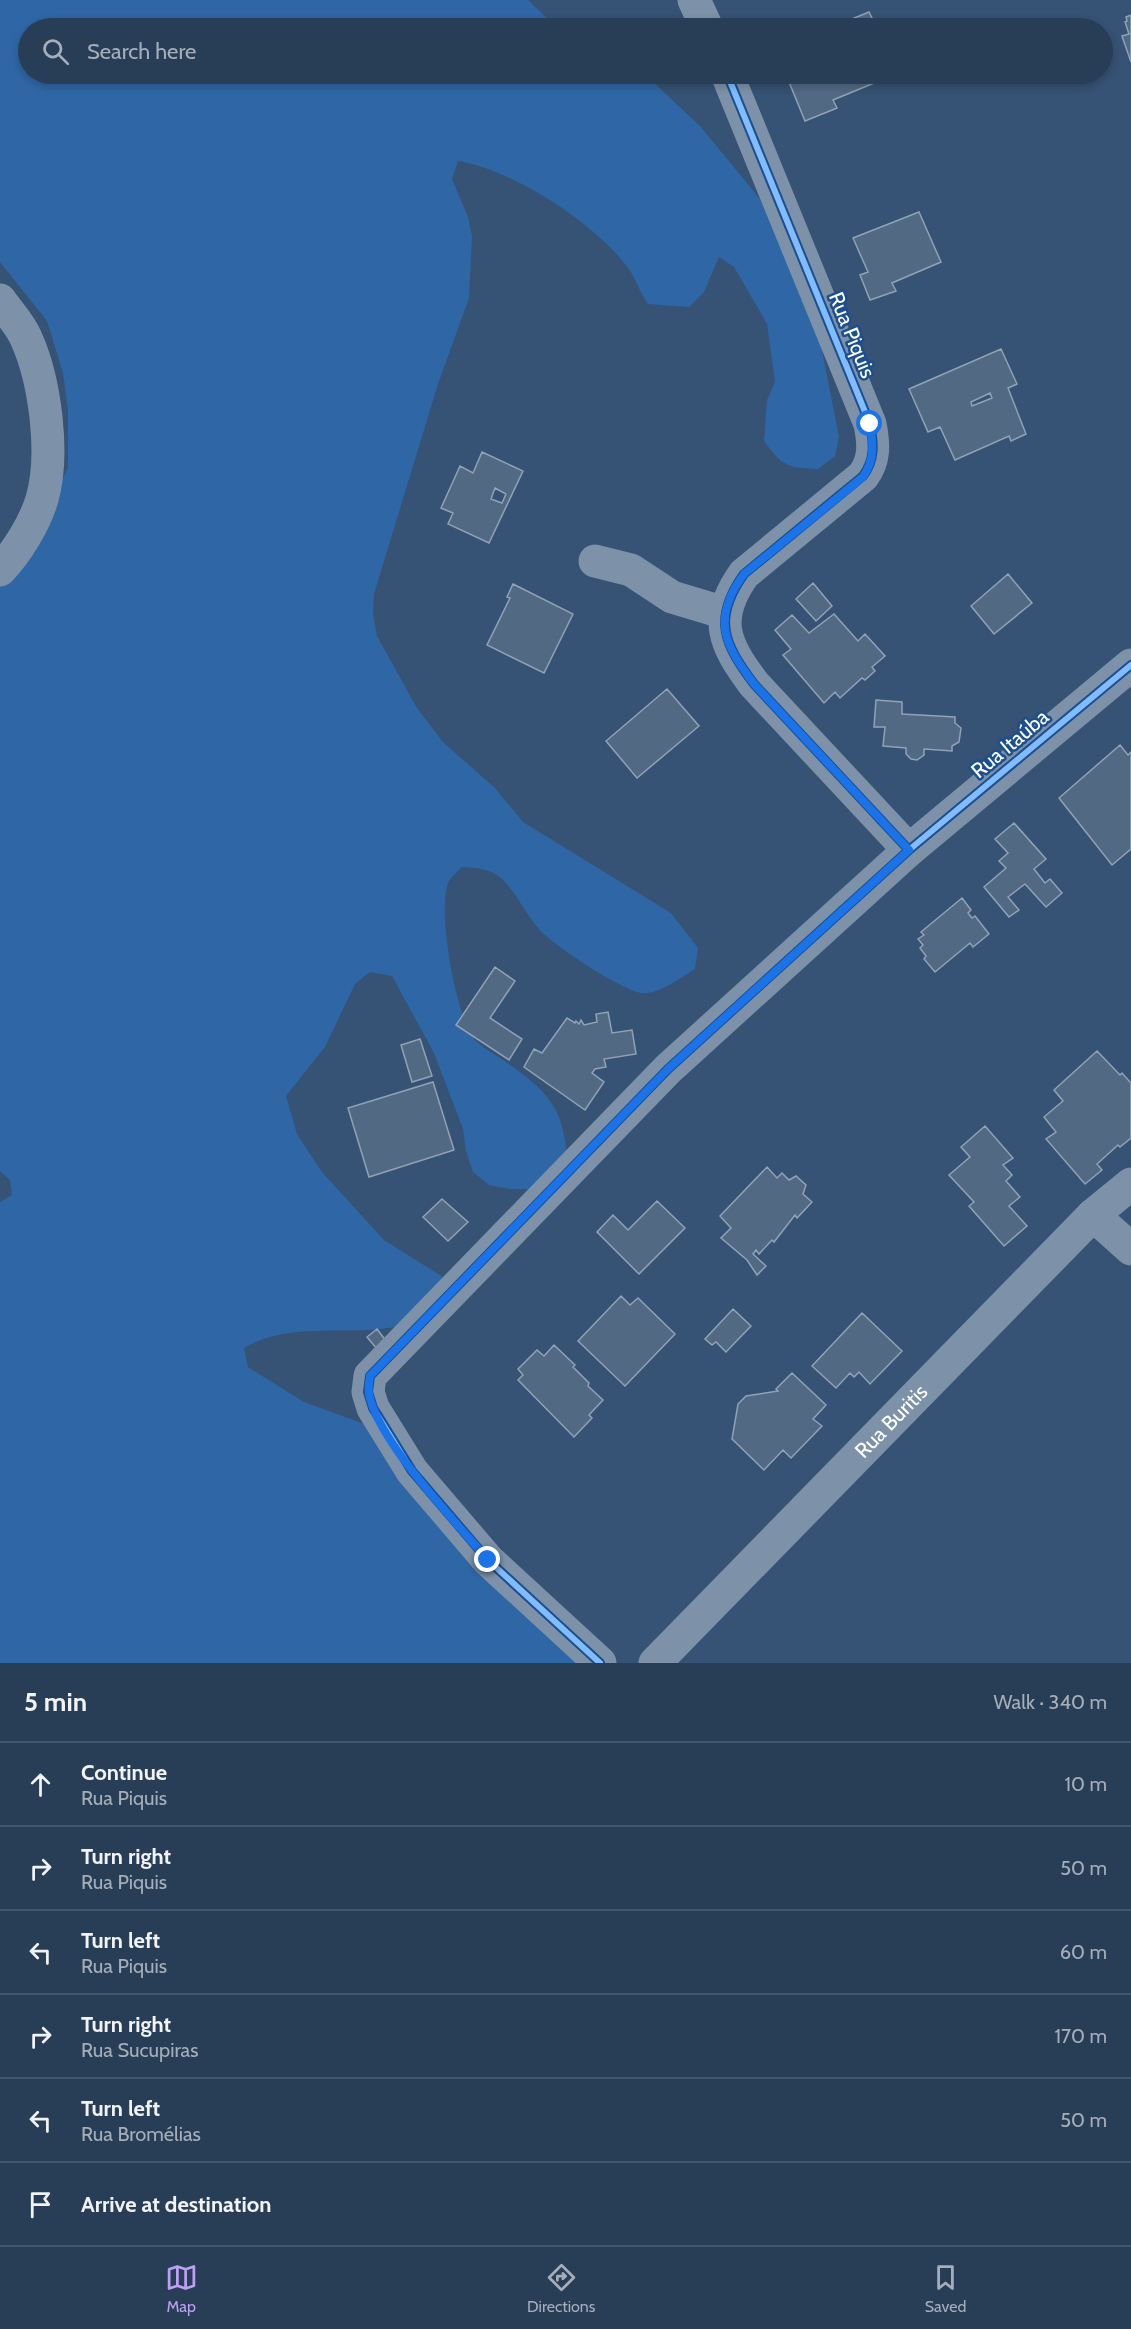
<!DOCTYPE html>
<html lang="en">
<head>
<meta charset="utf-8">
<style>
  body { margin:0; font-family:Cabin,sans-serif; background:#344961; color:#f1f3f6 }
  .stop { position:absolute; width:18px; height:18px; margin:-14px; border:4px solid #1a73e8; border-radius:50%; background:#fff }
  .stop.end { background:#1a73e8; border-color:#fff; box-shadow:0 2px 6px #0008 }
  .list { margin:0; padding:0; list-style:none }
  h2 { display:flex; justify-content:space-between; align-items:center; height:78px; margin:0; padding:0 24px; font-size:26px }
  h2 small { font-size:20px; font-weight:400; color:#a5aeba }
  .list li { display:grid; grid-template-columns:39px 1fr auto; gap:18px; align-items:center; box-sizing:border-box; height:84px; padding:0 24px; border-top:2px solid #44576d }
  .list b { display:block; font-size:22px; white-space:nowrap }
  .list p { margin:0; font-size:20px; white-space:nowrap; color:#a5aeba }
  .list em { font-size:20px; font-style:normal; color:#a5aeba }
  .icon { flex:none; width:33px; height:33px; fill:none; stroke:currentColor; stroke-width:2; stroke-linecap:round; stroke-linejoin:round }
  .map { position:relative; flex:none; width:1131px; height:1663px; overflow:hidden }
  .search { position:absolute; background:#283e57; box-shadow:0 3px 9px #0003; left:18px; right:18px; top:18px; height:66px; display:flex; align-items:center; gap:15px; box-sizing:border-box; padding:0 21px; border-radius:33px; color:#a5aeba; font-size:22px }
  .sheet { height:582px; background:#283e57 }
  nav { display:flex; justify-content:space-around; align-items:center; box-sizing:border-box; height:84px; border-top:2px solid #44576d; background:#283e57; font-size:16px; color:#a5aeba }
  nav a { display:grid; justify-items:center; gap:3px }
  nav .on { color:#bca0f2 }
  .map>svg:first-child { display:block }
  .green { fill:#2f66a5 }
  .building { fill:#526984; stroke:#92a2b6; stroke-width:1.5; fill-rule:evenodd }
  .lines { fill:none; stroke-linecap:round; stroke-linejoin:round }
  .minor { stroke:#7d92a8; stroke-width:33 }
  .cycleway-casing { stroke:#1b4f8f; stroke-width:10 }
  .cycleway { stroke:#80bcff; stroke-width:6 }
  .route { stroke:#1a73e8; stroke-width:8 }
  .labels { text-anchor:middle; stroke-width:5; stroke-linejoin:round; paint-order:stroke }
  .street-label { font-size:21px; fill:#fff; stroke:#1b4f8f }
</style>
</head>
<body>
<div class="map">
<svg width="1131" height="1663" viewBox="0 0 1131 1663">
  <rect width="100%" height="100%" fill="#365274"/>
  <path class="green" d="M0,0H528L549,20L563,28H28V74H640L650,79L700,126L760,199L799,276L821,345L839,437L835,456L818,469C786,467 783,467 764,441L767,400L775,382L767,324L734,267L719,257L704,292L689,307L648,304C640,293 636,279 628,268C596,224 512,169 458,161L452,179L468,217L472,236L469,298L438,384L374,594L373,614L377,636L417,708L443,742L495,788L523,822L671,913L698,948L695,969C680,978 659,995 641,993C621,990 553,945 540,930C525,914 516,892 501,878C489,868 476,868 462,867C458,871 452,876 449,881C436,908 456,1018 475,1040C484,1049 498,1056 509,1064C556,1097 566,1116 568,1173L555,1189H510L489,1185L473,1172L466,1151L463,1129L434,1053L392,976L370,972L355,984L325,1047L286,1096L297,1134L322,1172L384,1240L443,1277L445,1299C435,1306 423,1320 412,1323C356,1340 295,1318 244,1348L248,1367L304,1402L370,1426L592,1663H0V1202L12,1195L10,1180L0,1171V586L29,545L68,468V411L63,373L47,321L0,262Z"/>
  <path class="building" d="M869,12L877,28H830Z
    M1131,15V62L1122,36L1129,34L1125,22L1127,21L1126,17Z
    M783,74H896L833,100L837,108L805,121L789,82L792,80L785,78Z
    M919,212L941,262L892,283L896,291L870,300L860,275L868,272L853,238Z
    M1001,349L1017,384L1008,388L1026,434L1011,441L1009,436L955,460L940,427L928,432L909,389ZM990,393L992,398L972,406L971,402Z
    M482,452L523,471L489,543L448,524L453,513L441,508L460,466L473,473ZM495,488L506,494L502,503L491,499Z
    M1008,574L1032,603L994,634L971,606Z
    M813,583L832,606L816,621L796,599Z
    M513,584L573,614L544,673L487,645L510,598L507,597Z
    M834,614L858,641L865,634L885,656L872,667L875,671L865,680L862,678L840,698L835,692L824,703L783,655L791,649L775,630L792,615L809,633Z
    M667,689L699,726L637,778L606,741Z
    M876,700L902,702V714L955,717V723L961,728L959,742L952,746V751L924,749V755L917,760L911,759L906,754V748L883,746L885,727H874Z
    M1120,745L1128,755L1131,752V849L1112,865L1059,798Z
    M1014,823L1046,859L1034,869L1045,883L1050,879L1062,893L1046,907L1025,884L1008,897L1019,910L1009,917L984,887L1006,868L999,861L1008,853L995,839Z
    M962,898L971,910L968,913L972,918L975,916L989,934L973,947L970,943L935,972L924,959L926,956L920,948L923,945L918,939L924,935L921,932Z
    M495,967L515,981L490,1018L522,1039L509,1060L456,1025Z
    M608,1012L612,1033L632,1030L636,1054L604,1059L606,1067L595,1069L592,1073L604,1082L585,1110L524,1067L534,1049L542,1053L567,1018L575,1023L576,1021L579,1024L581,1020L584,1025L597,1022L596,1014Z
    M420,1039L432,1076L412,1082L401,1045Z
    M1097,1051L1120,1075L1122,1073L1131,1083V1138L1120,1147L1118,1145L1097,1164L1102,1170L1085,1184L1046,1139L1056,1132L1044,1117L1063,1101L1054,1090Z
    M433,1082L454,1150L369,1177L348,1108Z
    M985,1126L1013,1158L1003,1165L1012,1175L1006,1181L1020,1197L1009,1206L1027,1226L1004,1246L969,1206L974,1202L949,1175L970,1157L961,1147Z
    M767,1167L777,1178L782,1173L789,1180L796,1176L806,1185L803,1194L812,1202L797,1218L795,1215L774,1242L772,1240L759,1254L756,1250L753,1254L766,1266L757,1275L747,1260L721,1238L731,1228L720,1216Z
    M442,1199L468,1222L448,1241L423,1217Z
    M657,1201L685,1228L639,1274L597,1232L613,1215L628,1230Z
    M621,1296L630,1305L638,1298L675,1334L625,1386L578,1341Z
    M733,1309L751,1326L726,1352L716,1342L712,1345L705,1339Z
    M862,1313L902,1351L870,1384L859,1372L854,1377L850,1373L836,1388L812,1366Z
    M377,1329L386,1341L377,1349L367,1337Z
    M554,1345L575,1365L573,1367L589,1383L588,1386L603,1400L589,1415L592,1418L574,1437L518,1380L523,1375L518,1369L537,1350L544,1356Z
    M792,1373L826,1405L813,1419L822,1426L791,1458L783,1450L764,1470L732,1439L738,1404L746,1396L778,1391L776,1389Z"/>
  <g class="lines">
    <g class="minor">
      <path d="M694,0L707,28"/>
      <path d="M727,74L870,424C874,444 875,460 863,476L744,574C712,619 724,644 754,684L909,850"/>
      <path d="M0,300C8,312 20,324 26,338C45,380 55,454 42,499C35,523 17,552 0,570"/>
      <path d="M595,561L631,570L672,597L725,613"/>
      <path d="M1093,1215L1131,1249"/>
      <path d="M600,1663L488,1560L412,1471L373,1408L368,1392L370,1376L668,1069L909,850L1131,665"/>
      <path id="s1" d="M655,1663L1093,1215L1131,1184"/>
    </g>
    <defs>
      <path id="cycleway" d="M727,74L870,424C874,444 875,460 863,476L744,574C712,619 724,644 754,684L909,850
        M600,1663L488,1560L412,1471L373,1408L368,1392L370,1376L668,1069L909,850L1131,665"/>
    </defs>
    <use href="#cycleway" class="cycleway-casing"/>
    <use href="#cycleway" class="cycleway"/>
  </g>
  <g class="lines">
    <path class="route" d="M488,1560C456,1522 378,1442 369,1394C368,1388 369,1382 370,1376L668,1069L909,850L754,684C724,644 711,619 744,574L863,477C875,460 873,444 870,424"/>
  </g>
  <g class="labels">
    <g class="street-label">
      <text transform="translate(852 335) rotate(68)" y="7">Rua Piquis</text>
      <text transform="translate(1010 744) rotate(-40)" y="7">Rua Itaúba</text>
      <text dy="7" stroke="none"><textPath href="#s1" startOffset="338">Rua Buritis</textPath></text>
    </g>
  </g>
</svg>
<div class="stop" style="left:870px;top:424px"></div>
<div class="stop end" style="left:488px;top:1560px"></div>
<div class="search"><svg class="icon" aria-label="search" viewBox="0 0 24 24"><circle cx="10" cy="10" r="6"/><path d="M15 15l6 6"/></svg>Search here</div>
</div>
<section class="sheet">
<h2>5 min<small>Walk · 340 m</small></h2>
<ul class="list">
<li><svg class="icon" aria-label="ahead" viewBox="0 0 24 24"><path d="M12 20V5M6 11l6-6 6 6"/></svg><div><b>Continue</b><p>Rua Piquis</p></div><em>10 m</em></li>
<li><svg class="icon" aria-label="right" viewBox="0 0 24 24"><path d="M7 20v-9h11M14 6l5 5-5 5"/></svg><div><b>Turn right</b><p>Rua Piquis</p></div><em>50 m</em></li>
<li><svg class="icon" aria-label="left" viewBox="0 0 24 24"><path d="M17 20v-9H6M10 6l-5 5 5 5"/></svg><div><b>Turn left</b><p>Rua Piquis</p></div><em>60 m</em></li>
<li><svg class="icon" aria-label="right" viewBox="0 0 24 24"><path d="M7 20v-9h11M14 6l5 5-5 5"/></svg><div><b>Turn right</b><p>Rua Sucupiras</p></div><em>170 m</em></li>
<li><svg class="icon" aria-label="left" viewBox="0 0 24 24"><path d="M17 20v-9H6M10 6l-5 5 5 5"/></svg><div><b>Turn left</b><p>Rua Bromélias</p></div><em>50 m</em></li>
<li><svg class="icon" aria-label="arrive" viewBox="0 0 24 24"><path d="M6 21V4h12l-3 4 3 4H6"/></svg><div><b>Arrive at destination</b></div></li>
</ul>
</section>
<nav>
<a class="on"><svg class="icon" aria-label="map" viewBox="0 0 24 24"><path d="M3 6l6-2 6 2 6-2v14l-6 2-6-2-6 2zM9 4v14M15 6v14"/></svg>Map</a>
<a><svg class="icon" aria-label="directions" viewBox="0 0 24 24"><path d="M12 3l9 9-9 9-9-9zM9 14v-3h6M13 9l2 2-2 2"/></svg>Directions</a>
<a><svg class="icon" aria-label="saved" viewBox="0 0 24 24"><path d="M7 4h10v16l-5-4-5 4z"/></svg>Saved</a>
</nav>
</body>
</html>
